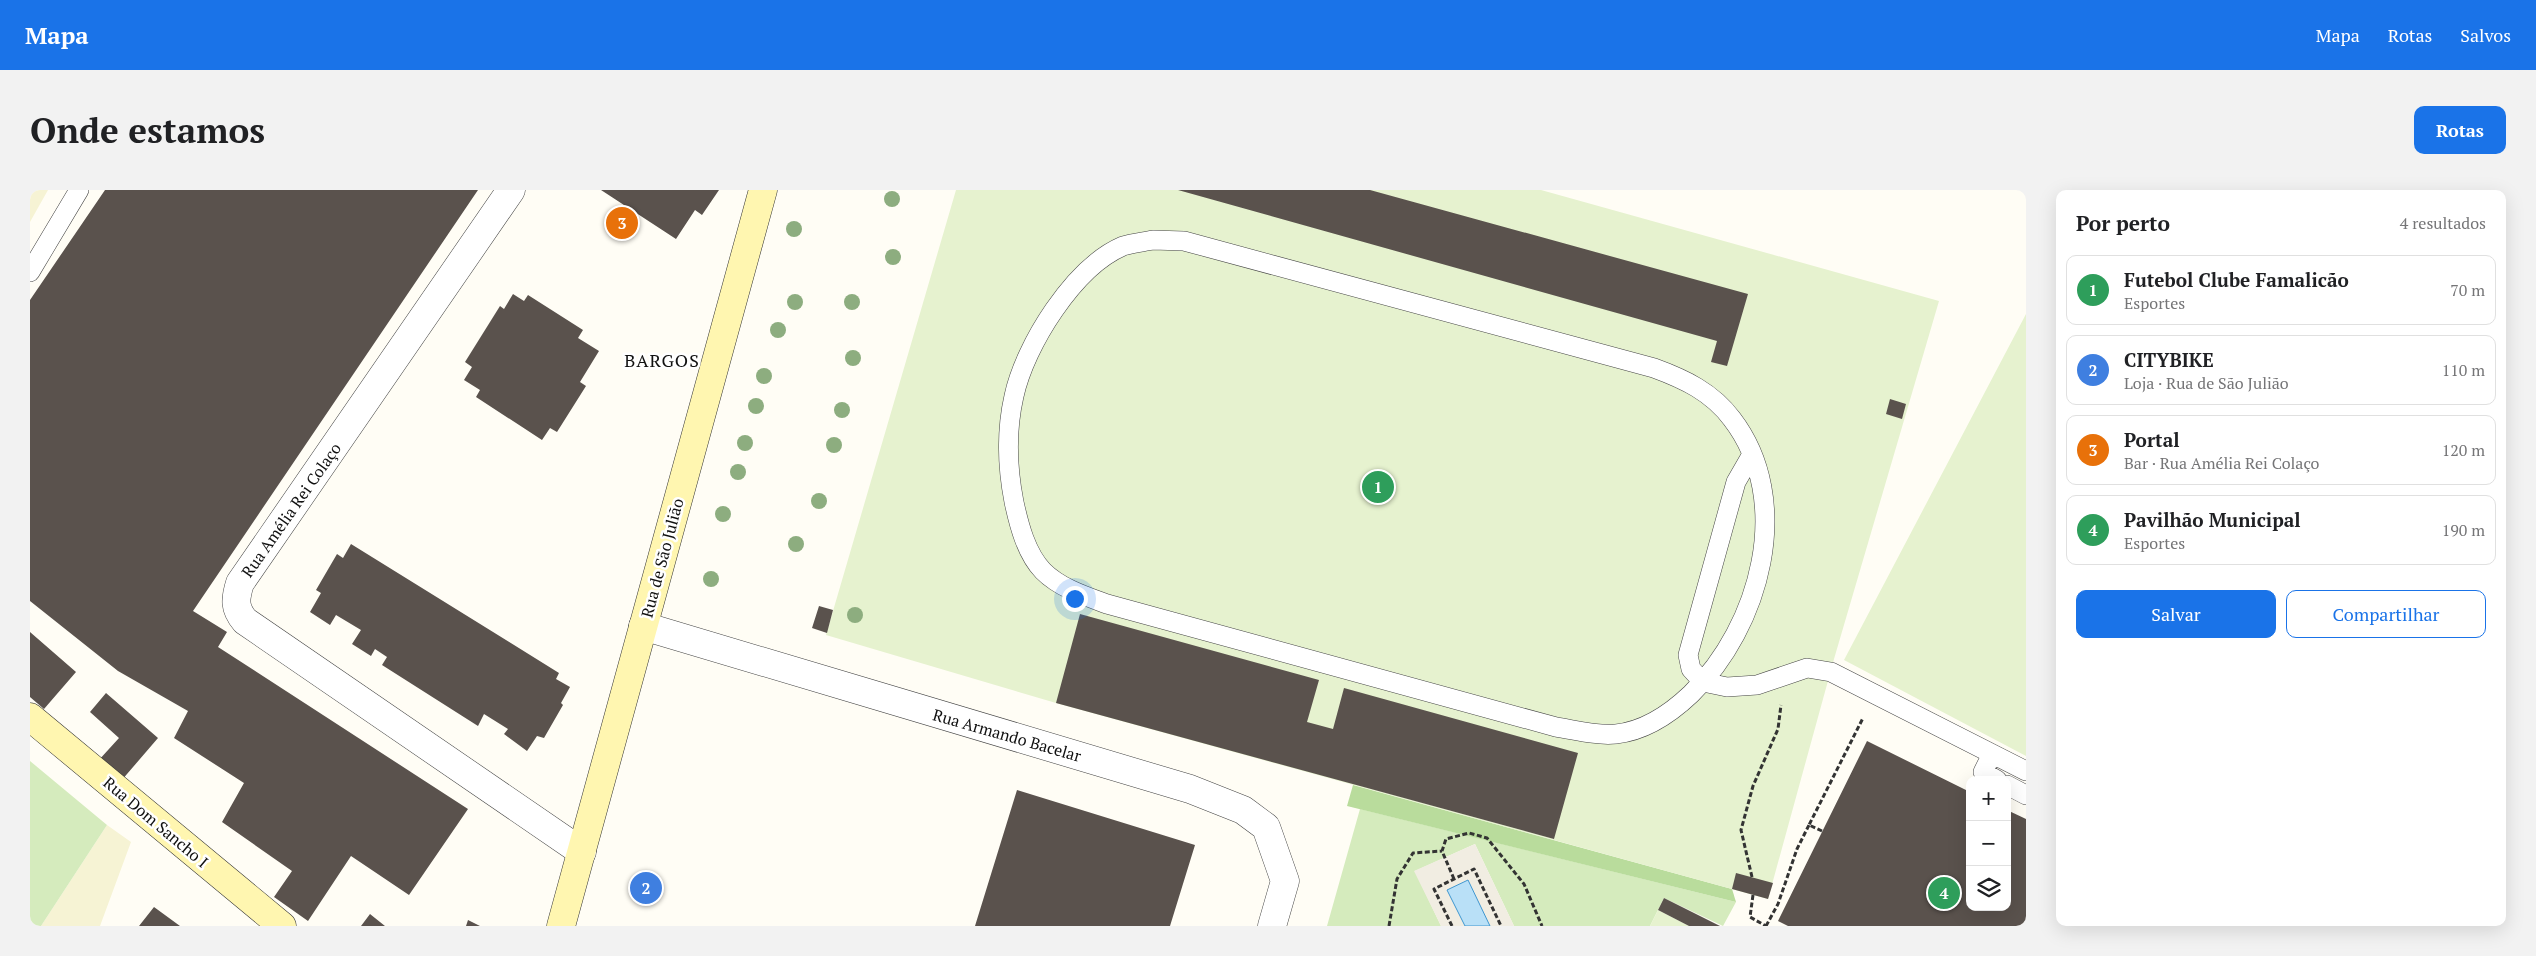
<!DOCTYPE html>
<html lang="pt">
<head>
<meta charset="utf-8">
<style>
  body { margin:0; font-family:"PT Serif",serif; background:#f2f2f2; color:#202124 }
  .controls { position:absolute; right:15px; bottom:15px; display:grid; overflow:hidden; border-radius:10px; box-shadow:0 5px 20px #0002 }
  .controls button { width:45px; height:45px; display:grid; place-items:center; padding:0; border:0; border-bottom:1px solid #e0e0e0; background:#fff; color:#202124; font:25px sans-serif }
  .you { position:absolute; left:1044px; top:408px; width:18px; height:18px; margin:-12px; border:4px solid #fff; border-radius:50%; background:#1a73e8; box-shadow:0 0 0 8px #1a73e833 }
  .badge { display:grid; place-items:center; width:32px; height:32px; border-radius:50%; background:#1a73e8; color:#fff; font-size:16px; font-weight:700 }
  .pin { position:absolute; translate:-50% -50%; border:2px solid #fff; box-shadow:0 1px 5px #0006 }
  .list { margin:0; padding:0; list-style:none }
  h2 { display:flex; justify-content:space-between; align-items:center; height:65px; margin:0; padding:0 20px; font-size:21px }
  h2 small { font-size:16px; font-weight:400; color:#757577 }
  .list li { display:grid; grid-template-columns:32px 1fr auto; gap:15px; align-items:center; box-sizing:border-box; height:70px; margin:0 10px 10px; padding:0 10px; border:1px solid #e0e0e0; border-radius:10px }
  .list b { display:block; font-size:19px; white-space:nowrap }
  .list p { margin:0; font-size:16px; white-space:nowrap; color:#757577 }
  .list em { font-size:16px; font-style:normal; color:#757577 }
  .actions { display:flex; gap:10px; padding:15px 20px }
  .actions a { flex:1; padding:11px 0; border:1px solid #1a73e8; border-radius:10px; text-align:center; font-size:18px; color:#1a73e8 }
  .actions .main { background:#1a73e8; color:#fff }
  .icon { flex:none; width:28px; height:28px; fill:none; stroke:currentColor; stroke-width:2; stroke-linecap:round; stroke-linejoin:round }
  .map { position:relative; flex:none; width:1996px; height:736px; overflow:hidden; border-radius:10px }
  header { display:flex; align-items:center; gap:30px; box-sizing:border-box; height:70px; padding:0 25px; background:#1a73e8; color:#fff }
  header strong { font-size:24px }
  nav { display:flex; gap:28px; margin-inline-start:auto; font-size:18px }
  .intro { display:flex; align-items:center; justify-content:space-between; box-sizing:border-box; height:120px; padding:0 30px }
  h1 { margin:0; font-size:35px }
  .button { padding:12px 22px; border-radius:10px; background:#1a73e8; color:#fff; font-size:18px; font-weight:700 }
  main { display:flex; gap:30px; padding:0 30px }
  aside { flex:1; background:#fff; border-radius:10px; box-shadow:0 5px 20px #0002 }
  .map>svg:first-child { display:block }
  .farmland { fill:#f6f3d4 }
  .green { fill:#d5ebbd }
  .forest { fill:#b9dc9c }
  .pitch { fill:#e6f2cf }
  .plaza { fill:#f1ede2 }
  .water { fill:#b9e0f7; stroke:#3f96cf }
  .building { fill:#5a524d }
  .lines { fill:none; stroke-linecap:round; stroke-linejoin:round }
  .lane-casing { stroke:#444; stroke-width:20 }
  .street-casing { stroke:#444; stroke-width:29 }
  .secondary-casing { stroke:#333; stroke-width:29 }
  .path { stroke:#333; stroke-width:3; stroke-dasharray:5 2.5; stroke-linecap:butt }
  .lane { stroke:#fff; stroke-width:19 }
  .street { stroke:#fff; stroke-width:28 }
  .secondary { stroke:#fff6b0; stroke-width:28 }
  .tree { fill:#8dad7f }
  .labels { text-anchor:middle; stroke-width:5; stroke-linejoin:round; paint-order:stroke }
  .street-label { font-size:16px; fill:#111; stroke:#fff }
  .neighbourhood-label { font-size:18px; letter-spacing:1px; fill:#111; stroke:#fff }
</style>
</head>
<body>
<header>
<strong>Mapa</strong>
<nav><a>Mapa</a><a>Rotas</a><a>Salvos</a></nav>
</header>
<div class="intro"><h1>Onde estamos</h1><a class="button">Rotas</a></div>
<main>
<div class="map">
<svg width="1996" height="736" viewBox="0 0 1996 736">
  <rect width="100%" height="100%" fill="#fffdf5"/>
  <path class="farmland" d="M0,0H18L0,32Z
    M77,635L101,652L70,736H11Z"/>
  <path class="green" d="M0,571L77,635L11,736H0Z
    M1330,619L1706,712L1693,736L1634,708L1620,736H1484L1445,654L1385,681L1411,736H1297Z"/>
  <path class="forest" d="M1323,595L1702,699L1706,712L1317,616Z"/>
  <path class="pitch" d="M926,0H1511L1909,111L1804,469L1738,709L1026,513L796,445Z
    M1996,124V566L1814,470Z
    M1628,720L1659,736H1620Z"/>
  <path class="plaza" d="M1445,654L1484,736H1460L1437,690L1418,700L1435,736H1411L1384,681Z"/>
  <path class="water" d="M1438,690L1460,736H1435L1417,700Z"/>
  <path class="building" d="M75,0H448L163,421L197,442L188,457L438,619L379,705L321,666L278,731L244,707L262,681L192,632L214,593L144,548L158,521L88,481L0,411V110Z
    M571,0H689L672,25L665,20L646,49Z
    M1148,0H1340L1718,104L1697,176L1681,172L1687,151Z
    M483,104L494,111L498,105L553,140L548,148L569,161L550,192L556,196L527,242L520,238L512,250L446,207L450,200L434,190L442,177L435,172L470,116L474,119Z
    M1860,209L1876,214L1872,229L1856,224Z
    M321,354L529,483L526,489L540,497L531,513L533,515L514,548L507,546L497,561L474,544L478,539L454,524L448,536L352,475L357,467L345,459L341,466L322,454L331,440L306,425L300,435L280,422L291,403L286,400L307,364L313,368Z
    M789,416L803,420L797,443L782,438Z
    M1050,424L1289,490L1277,532L1303,539L1314,498L1548,563L1524,649L1026,513Z
    M0,442L46,482L14,519L0,507Z
    M76,503L128,548L91,591L68,571L89,548L60,522Z
    M1837,551L1940,602V717H1977V620L1996,629V736H1758L1748,731Z
    M987,600L1165,655L1140,736H945Z
    M1706,683L1743,693L1738,709L1702,699Z
    M1634,708L1690,736H1659L1628,720Z
    M124,717L150,736H109Z
    M340,724L355,736H331Z
    M438,730L450,736H436Z"/>
  <g class="lines">
    <defs>
      <path id="lane" d="M1123,50L1154,51L1624,178C1654,189 1682,202 1702,229C1765,311 1730,437 1661,504C1641,523 1614,541 1586,544C1567,546 1545,540 1526,537L1077,414C1055,406 1030,398 1013,381C996,363 989,335 984,312C977,276 976,241 984,206C995,155 1044,77 1093,56C1102,53 1113,52 1123,50Z
        M0,82L49,0
        M1721,266L1706,292L1658,465L1661,479L1673,492L1697,497L1727,495L1777,478L1801,482L1996,581
        M1962,564L1953,582L1967,590
        M1977,595L1996,605"/>
      <path id="street" d="M481,0L210,393C205,409 204,418 215,431L552,662
        M613,436L1160,599L1213,620L1236,637L1255,691L1242,736"/>
      <path id="secondary" d="M0,527L252,736
        M531,736L733,0"/>
    </defs>
    <use href="#lane" class="lane-casing"/>
    <use href="#street" class="street-casing"/>
    <use href="#secondary" class="secondary-casing"/>
    <path class="path" d="M1792,641L1779,635L1833,528
      M1722,687L1711,640L1723,596L1748,539L1751,515
      M1424,689L1412,661L1416,649L1439,643L1457,648L1494,694L1512,736
      M1723,705L1720,727L1736,736
      M1359,736L1367,689L1383,663L1412,661
      M1422,736L1404,699L1444,679L1471,736
      M1736,736L1748,714L1767,659L1779,635"/>
    <use href="#lane" class="lane"/>
    <use href="#street" class="street"/>
    <use href="#secondary" class="secondary"/>
  </g>
  <g class="tree">
    <circle cx="862" cy="9" r="8"/>
    <circle cx="764" cy="39" r="8"/>
    <circle cx="863" cy="67" r="8"/>
    <circle cx="765" cy="112" r="8"/>
    <circle cx="822" cy="112" r="8"/>
    <circle cx="748" cy="140" r="8"/>
    <circle cx="823" cy="168" r="8"/>
    <circle cx="734" cy="186" r="8"/>
    <circle cx="726" cy="216" r="8"/>
    <circle cx="812" cy="220" r="8"/>
    <circle cx="715" cy="253" r="8"/>
    <circle cx="804" cy="255" r="8"/>
    <circle cx="708" cy="282" r="8"/>
    <circle cx="789" cy="311" r="8"/>
    <circle cx="693" cy="324" r="8"/>
    <circle cx="766" cy="354" r="8"/>
    <circle cx="681" cy="389" r="8"/>
    <circle cx="825" cy="425" r="8"/>
  </g>
  <g class="labels">
    <g class="street-label">
      <text transform="translate(261 320) rotate(-55)" y="6">Rua Amélia Rei Colaço</text>
      <text transform="translate(632 368) rotate(-75)" y="6">Rua de São Julião</text>
      <text transform="translate(977 545) rotate(16)" y="6">Rua Armando Bacelar</text>
      <text transform="translate(126 632) rotate(40)" y="6">Rua Dom Sancho I</text>
    </g>
    <g class="neighbourhood-label">
      <text x="632" y="177">BARGOS</text>
    </g>
  </g>
</svg>
<div class="controls">
<button>+</button>
<button>−</button>
<button><svg class="icon" aria-label="layers" viewBox="0 0 24 24"><path d="M12 4l9 5-9 5-9-5zM3 14l9 5 9-5"/></svg></button>
</div>
<div class="you"></div>
<div class="pin badge" style="left:1348px;top:297px;background:#2e9e5b">1</div>
<div class="pin badge" style="left:616px;top:698px;background:#3f7fe0">2</div>
<div class="pin badge" style="left:592px;top:33px;background:#e8710a">3</div>
<div class="pin badge" style="left:1914px;top:703px;background:#2e9e5b">4</div>
</div>
<aside>
<h2>Por perto<small>4 resultados</small></h2>
<ul class="list">
<li><span class="badge" style="background:#2e9e5b">1</span><div><b>Futebol Clube Famalicão</b><p>Esportes</p></div><em>70 m</em></li>
<li><span class="badge" style="background:#3f7fe0">2</span><div><b>CITYBIKE</b><p>Loja · Rua de São Julião</p></div><em>110 m</em></li>
<li><span class="badge" style="background:#e8710a">3</span><div><b>Portal</b><p>Bar · Rua Amélia Rei Colaço</p></div><em>120 m</em></li>
<li><span class="badge" style="background:#2e9e5b">4</span><div><b>Pavilhão Municipal</b><p>Esportes</p></div><em>190 m</em></li>
</ul>
<div class="actions"><a class="main">Salvar</a><a>Compartilhar</a></div>
</aside>
</main>
</body>
</html>
